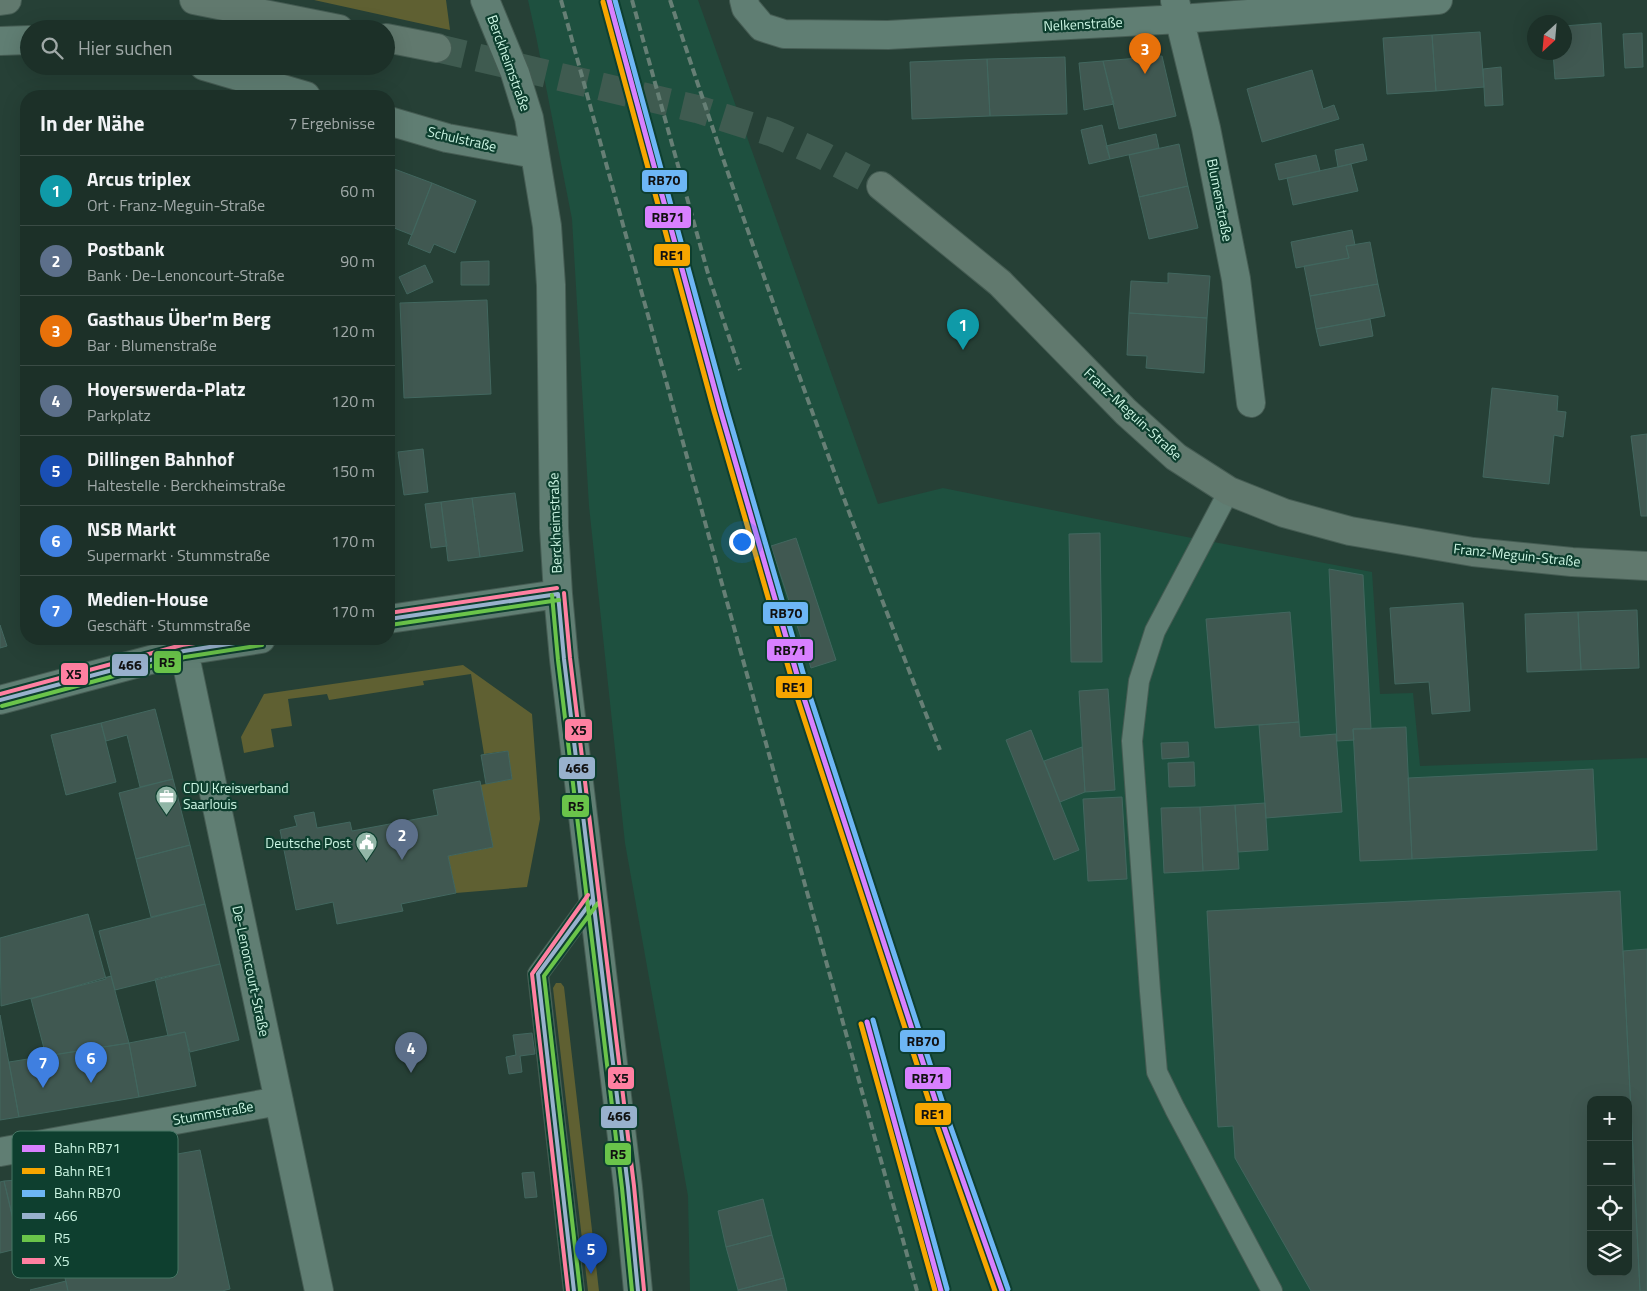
<!DOCTYPE html>
<html lang="de">
<head>
<meta charset="utf-8">
<style>
  body { margin:0; font-family:"Titillium Web",sans-serif; background:#253830; color:#f1f3f6 }
  .controls { position:absolute; right:15px; bottom:15px; display:grid; overflow:hidden; border-radius:10px; box-shadow:0 5px 20px #0002 }
  .controls button { width:45px; height:45px; display:grid; place-items:center; padding:0; border:0; border-bottom:1px solid #3a4b45; background:#1c3028; color:#f1f3f6; font:25px sans-serif }
  .compass { position:absolute; left:1527px; top:15px; width:45px; height:45px; border-radius:50%; background:#1c3028; box-shadow:0 5px 20px #0002; rotate:206deg }
  .you { position:absolute; left:741px; top:541px; width:18px; height:18px; margin:-12px; border:4px solid #fff; border-radius:50%; background:#1a73e8; box-shadow:0 0 0 8px #1a73e833 }
  .badge { display:grid; place-items:center; width:32px; height:32px; border-radius:50%; background:#ea580c; color:#fff; font-size:16px; font-weight:700 }
  .pin { position:absolute; translate:-50% -41px; filter:drop-shadow(0 1px 2px #0008) }
  .pin::after { content:''; position:absolute; top:26px; width:18px; height:15px; background:inherit; clip-path:polygon(0 0,100% 0,50% 100%) }
  .list { margin:0; padding:0; list-style:none }
  h2 { display:flex; justify-content:space-between; align-items:center; height:65px; margin:0; padding:0 20px; font-size:21px }
  h2 small { font-size:16px; font-weight:400; color:#a0a9a8 }
  .list li { display:grid; grid-template-columns:32px 1fr auto; gap:15px; align-items:center; box-sizing:border-box; height:70px; padding:0 20px; border-top:1px solid #3a4b45 }
  .list b { display:block; font-size:19px; white-space:nowrap }
  .list p { margin:0; font-size:16px; white-space:nowrap; color:#a0a9a8 }
  .list em { font-size:16px; font-style:normal; color:#a0a9a8 }
  .icon { flex:none; width:28px; height:28px; fill:none; stroke:currentColor; stroke-width:2; stroke-linecap:round; stroke-linejoin:round }
  .map { position:relative; flex:none; width:1647px; height:1291px; overflow:hidden }
  .search { position:absolute; background:#1c3028; box-shadow:0 5px 20px #0002; left:20px; top:20px; width:375px; height:55px; display:flex; align-items:center; gap:12px; box-sizing:border-box; padding:0 18px; border-radius:28px; color:#a0a9a8; font-size:19px }
  .panel { position:absolute; background:#1c3028; box-shadow:0 5px 20px #0002; left:20px; top:90px; width:375px; height:555px; border-radius:20px }
  .map>svg:first-child { display:block }
  .built { fill:#1e503f; fill-rule:evenodd }
  .green { fill:#5f6032 }
  .building { fill:#405851; stroke:#42675f; fill-rule:evenodd }
  .lines { fill:none; stroke-linecap:round; stroke-linejoin:round }
  .secondary-tunnel { stroke:#3f5b50; stroke-width:28; stroke-dasharray:28 14; stroke-linecap:butt }
  .lane-casing { stroke:#455c53; stroke-width:22 }
  .street-casing { stroke:#455c53; stroke-width:30 }
  .secondary-casing { stroke:#455c53; stroke-width:30 }
  .lane { stroke:#607e73; stroke-width:20 }
  .street { stroke:#607e73; stroke-width:28 }
  .secondary { stroke:#61796e; stroke-width:28 }
  .rail { stroke:#667f75; stroke-width:4; stroke-dasharray:8 4; stroke-linecap:butt }
  .bus-1-casing { stroke:#0e3f2f; stroke-width:8 }
  .bus-2-casing { stroke:#0e3f2f; stroke-width:8 }
  .bus-3-casing { stroke:#0e3f2f; stroke-width:8 }
  .bus-1 { stroke:#98b1cd; stroke-width:4 }
  .bus-2 { stroke:#6ac44a; stroke-width:4 }
  .bus-3 { stroke:#ff80a1; stroke-width:4 }
  .rail-1-casing { stroke:#0e3f2f; stroke-width:9 }
  .rail-2-casing { stroke:#0e3f2f; stroke-width:9 }
  .rail-3-casing { stroke:#0e3f2f; stroke-width:9 }
  .rail-1 { stroke:#d880ff; stroke-width:5 }
  .rail-2 { stroke:#f7a600; stroke-width:5 }
  .rail-3 { stroke:#6db6f5; stroke-width:5 }
  .labels { text-anchor:middle; stroke-width:4.5; stroke-linejoin:round; paint-order:stroke }
  .street-label { font-size:14px; fill:#ccf6e4; stroke:#0e3f2f }
  .poi-label { font-size:14px; fill:#ccf6e4; stroke:#0e3f2f; text-anchor:start }
  .key { fill:#0e3f2f; stroke:#477665; stroke-width:1 }
  .key-label { font-size:14px; fill:#ccf6e4 }
  .line-badge { stroke:#0e3f2f; stroke-width:2 }
  .pale-badge-label { font-size:14px; text-anchor:middle; font-weight:bold; fill:#111 }
</style>
</head>
<body>
<div class="map">
<svg width="1647" height="1291" viewBox="0 0 1647 1291">
  <rect width="100%" height="100%" fill="#264036"/>
  <path class="built" d="M528,0H698L878,504L943,488L1171,534L1372,572L1380,694L1413,693L1420,766L1647,758V1291H690L688,1196L625,843L589,506L572,219L536,36ZM1591,1100H1628V1272H1591Z"/>
  <path class="green" d="M314,0H446L450,30Z
    M463,665L532,714L540,819L527,887L456,893L448,856L493,847L480,785L512,779L507,751L484,754L471,674L423,681L424,685L329,700L327,694L288,699L292,726L271,729L274,747L244,753L241,737L264,694Z
    M556,983H561L564,987L599,1291H588L553,988Z"/>
  <path class="building" d="M1601,23L1604,76L1555,79L1553,52H1564V26Z
    M1480,32L1484,87L1436,91L1432,35Z
    M1642,33L1643,67L1625,68L1623,34Z
    M1432,35L1436,91L1387,94L1383,38Z
    M1162,56L1176,116L1119,129L1103,61Z
    M1065,57L1067,114L990,116L987,59Z
    M987,59L990,116L912,119L910,62Z
    M1103,61L1114,104L1084,110L1079,63Z
    M1501,67L1503,105L1485,106L1483,69Z
    M1312,70L1323,109L1334,105L1339,119L1262,142L1247,89Z
    M1102,125L1110,159L1089,164L1081,130Z
    M1156,134L1159,148L1110,159L1106,146Z
    M1179,144L1188,186L1139,197L1129,155Z
    M1363,144L1367,160L1338,167L1335,150Z
    M1316,155L1320,171L1279,180L1275,164Z
    M1351,164L1358,191L1293,205L1287,178Z
    M389,167L432,183L412,235L389,226Z
    M432,183L476,201L455,253L434,244L430,253L408,244Z
    M1188,186L1198,228L1149,239L1139,197Z
    M1352,230L1355,245L1346,246L1349,258L1296,268L1291,242Z
    M1370,242L1378,284L1310,296L1304,266L1349,258L1346,246Z
    M489,261V285H461V262Z
    M425,265L433,282L407,294L399,277Z
    M1168,273L1210,276L1207,318L1129,313L1131,281L1168,283Z
    M1378,284L1385,316L1316,329L1310,296Z
    M487,300L491,394L404,398L400,303Z
    M1129,313L1207,318L1204,373L1146,368L1147,356L1127,355Z
    M1370,319L1373,336L1320,346L1316,329Z
    M1492,388L1558,396L1557,411L1566,412L1563,437L1554,435L1549,484L1483,477Z
    M1647,434V516H1641L1631,436Z
    M423,449L428,492L404,495L398,452Z
    M515,493L523,551L480,557L472,498Z
    M472,498L480,557L448,561L441,502Z
    M441,502L447,546L431,548L425,504Z
    M1100,533L1102,662H1071L1069,534Z
    M796,538L836,660L811,668L771,546Z
    M1329,569L1363,575L1371,729H1353L1354,740L1337,741Z
    M1463,603L1470,711L1432,714L1429,682L1395,684L1390,608Z
    M1637,610L1639,668L1581,670L1578,612Z
    M1290,612L1299,722L1215,728L1206,619Z
    M1578,612L1581,670L1527,672L1525,614Z
    M0,625L7,646L0,648Z
    M1108,689L1115,790L1085,792L1079,691Z
    M155,709L173,779L140,787L127,735L106,741L101,723Z
    M1299,722L1300,737L1336,734L1342,812L1266,818L1259,725Z
    M101,723L116,782L66,795L51,735Z
    M1406,727L1412,859L1360,861L1353,729Z
    M1031,730L1079,850L1054,860L1006,740Z
    M1188,742L1189,757L1162,759L1161,743Z
    M1082,747L1085,792L1060,802L1044,761Z
    M508,751L512,779L486,784L481,755Z
    M1194,762L1195,786L1169,787L1168,763Z
    M1593,769L1597,850L1412,859L1408,778Z
    M173,779L190,845L136,859L119,793Z
    M480,781L493,847L448,856L456,893L401,904L403,911L337,924L333,902L296,910L280,830L297,826L294,816L314,812L317,828L350,822L352,831L438,815L433,790Z
    M1122,797L1127,879L1088,881L1083,799Z
    M1265,803L1268,850L1238,852L1235,805Z
    M1235,805L1239,869L1203,871L1200,807Z
    M1200,807L1203,871L1164,873L1161,808Z
    M190,845L205,904L151,917L136,859Z
    M1620,891L1640,1291H1311L1235,1158L1233,1126L1218,1127L1207,911ZM1591,1100H1628V1272H1591Z
    M205,904L220,964L115,990L99,931Z
    M88,914L106,979L1,1006L0,938Z
    M1647,949V1291H1640L1623,951Z
    M220,964L239,1040L190,1052L185,1032L168,1036L155,979Z
    M111,976L129,1043L46,1056L31,999Z
    M0,1015L19,1117L0,1120Z
    M185,1032L196,1086L139,1097L129,1043Z
    M532,1033L535,1054L520,1056L522,1072L509,1074L506,1057L516,1055L513,1035Z
    M129,1043L139,1097L19,1117L9,1062Z
    M200,1150L230,1289L222,1291H68L42,1178Z
    M534,1172L537,1197L525,1198L522,1173Z
    M42,1178L57,1240L36,1244L40,1262L24,1266L4,1181Z
    M4,1181L20,1248L0,1253V1182Z
    M763,1199L772,1235L726,1247L718,1211Z
    M772,1235L784,1278L738,1290L726,1247Z
    M784,1278L787,1291H738V1290Z
    M66,1281L68,1291H31L30,1290Z"/>
  <g class="lines">
    <path class="secondary-tunnel" d="M437,48L697,109L773,133L822,155L881,186"/>
    <defs>
      <path id="lane" d="M1229,491L1155,631L1139,681L1132,741L1150,991L1157,1072L1175,1109L1272,1291
        M574,1291L538,974L593,899"/>
      <path id="street" d="M485,0L515,73L529,118L547,226L551,285L554,528L558,594L564,659L628,1187L638,1291
        M744,0L746,8L762,27L784,34L888,35L1180,19L1438,0
        M1175,1L1206,128L1236,279L1251,403
        M0,41L29,40
        M204,66L306,96
        M389,121L447,138L535,154
        M389,619L558,594
        M184,651L319,1291
        M0,700L184,651L261,639
        M0,1152L279,1101"/>
      <path id="secondary" d="M194,0L339,29
        M0,1L7,0
        M386,38L437,48
        M881,186L1000,283L1126,412L1176,457L1229,491L1284,513L1350,531L1473,552L1572,562L1647,566"/>
    </defs>
    <use href="#lane" class="lane-casing"/>
    <use href="#street" class="street-casing"/>
    <use href="#secondary" class="secondary-casing"/>
    <use href="#lane" class="lane"/>
    <use href="#street" class="street"/>
    <use href="#secondary" class="secondary"/>
    <path class="rail" d="M561,0L917,1291
      M632,0L709,277L740,370
      M670,0C753,253 843,503 940,750"/>
    <defs>
      <path id="bus-1" d="M558,594L564,659L628,1187L638,1291
        M389,619L558,594
        M0,700L184,651L261,639
        M574,1291L538,974L593,899"/>
      <path id="bus-2" d="M552,595L558,660L622,1188L632,1291
        M390,625L559,600
        M2,706L185,657L262,645
        M580,1290L544,976L598,903"/>
      <path id="bus-3" d="M564,593L570,658L634,1186L644,1290
        M389,613L557,588
        M0,694L182,645L222,639
        M568,1291L532,974L588,895"/>
    </defs>
    <use href="#bus-1" class="bus-1-casing"/>
    <use href="#bus-2" class="bus-2-casing"/>
    <use href="#bus-3" class="bus-3-casing"/>
    <use href="#bus-1" class="bus-1"/>
    <use href="#bus-2" class="bus-2"/>
    <use href="#bus-3" class="bus-3"/>
    <defs>
      <path id="rail-1" d="M609,0L720,409L802,692L943,1124L1002,1291
        M867,1022L941,1291"/>
      <path id="rail-2" d="M603,2L714,411L796,694L937,1126L995,1291
        M861,1024L935,1291"/>
      <path id="rail-3" d="M615,0L726,407L808,690L949,1122L1008,1289
        M873,1020L947,1289"/>
    </defs>
    <use href="#rail-1" class="rail-1-casing"/>
    <use href="#rail-2" class="rail-2-casing"/>
    <use href="#rail-3" class="rail-3-casing"/>
    <use href="#rail-1" class="rail-1"/>
    <use href="#rail-2" class="rail-2"/>
    <use href="#rail-3" class="rail-3"/>
  </g>
  <defs>
    <symbol id="office-pin" viewBox="-11 -11 22 30"><path d="M0 17L-7.5 6A9.5 9.5 0 1 1 7.5 6Z" fill="#92b6a7" stroke="#0e3f2f"/><path d="M-6-3h4V-5.5h4V-3h4V5H-6ZM-1-4.5V-3h2v-1.5ZM-6 0V1H6V0Z" fill="#fff"/></symbol>
    <symbol id="civic-pin" viewBox="-11 -11 22 30"><path d="M0 17L-7.5 6A9.5 9.5 0 1 1 7.5 6Z" fill="#92b6a7" stroke="#0e3f2f"/><path d="M-.6-6.5H3V-4.5H.6V-3L4-1V1h2V6H-6V1h2V-1L-.6-3ZM-1.2 2.5V6h2.4V2.5Z" fill="#fff"/></symbol>
  </defs>
  <g fill-rule="evenodd">
    <use href="#office-pin" x="154" y="784" width="25" height="34"/>
    <use href="#civic-pin" x="354" y="830" width="25" height="34"/>
  </g>
  <g class="labels">
    <g class="street-label">
      <text transform="translate(1083 24) rotate(-3)" y="5">Nelkenstraße</text>
      <text transform="translate(509 63) rotate(70)" y="5">Berckheimstraße</text>
      <text transform="translate(462 139) rotate(13)" y="5">Schulstraße</text>
      <text transform="translate(1220 200) rotate(79)" y="5">Blumenstraße</text>
      <text transform="translate(1133 414) rotate(43)" y="5">Franz-Meguin-Straße</text>
      <text transform="translate(555 523) rotate(-92)" y="5">Berckheimstraße</text>
      <text transform="translate(1517 555) rotate(6)" y="5">Franz-Meguin-Straße</text>
      <text transform="translate(251 971) rotate(78)" y="5">De-Lenoncourt-Straße</text>
      <text transform="translate(213 1113) rotate(-10)" y="5">Stummstraße</text>
    </g>
    <g class="poi-label">
      <text x="183" y="793">CDU Kreisverband<tspan x="183" dy="16">Saarlouis</tspan></text>
      <text x="351" y="848" text-anchor="end">Deutsche Post</text>
    </g>
  </g>
  <rect x="12" y="1131" width="166" height="147" rx="8" class="key"/>
  <rect x="22" y="1145" width="23" height="7" fill="#d880ff"/>
  <rect x="22" y="1168" width="23" height="6" fill="#f7a600"/>
  <rect x="22" y="1190" width="23" height="7" fill="#6db6f5"/>
  <rect x="22" y="1213" width="23" height="6" fill="#98b1cd"/>
  <rect x="22" y="1235" width="23" height="7" fill="#6ac44a"/>
  <rect x="22" y="1258" width="23" height="6" fill="#ff80a1"/>
  <g class="key-label">
    <text x="54" y="1153">Bahn RB71</text>
    <text x="54" y="1176">Bahn RE1</text>
    <text x="54" y="1198">Bahn RB70</text>
    <text x="54" y="1221">466</text>
    <text x="54" y="1243">R5</text>
    <text x="54" y="1266">X5</text>
  </g>
  <g class="line-badge">
    <rect x="641" y="169" width="47" height="24" rx="5" fill="#6db6f5"/>
    <rect x="644" y="205" width="48" height="24" rx="5" fill="#d880ff"/>
    <rect x="653" y="243" width="38" height="24" rx="5" fill="#f7a600"/>
    <rect x="762" y="601" width="47" height="24" rx="5" fill="#6db6f5"/>
    <rect x="766" y="638" width="48" height="24" rx="5" fill="#d880ff"/>
    <rect x="153" y="650" width="29" height="24" rx="5" fill="#6ac44a"/>
    <rect x="111" y="653" width="38" height="24" rx="5" fill="#98b1cd"/>
    <rect x="60" y="662" width="29" height="24" rx="5" fill="#ff80a1"/>
    <rect x="775" y="675" width="38" height="24" rx="5" fill="#f7a600"/>
    <rect x="564" y="718" width="29" height="24" rx="5" fill="#ff80a1"/>
    <rect x="558" y="756" width="38" height="24" rx="5" fill="#98b1cd"/>
    <rect x="561" y="794" width="29" height="24" rx="5" fill="#6ac44a"/>
    <rect x="899" y="1029" width="47" height="24" rx="5" fill="#6db6f5"/>
    <rect x="607" y="1066" width="28" height="24" rx="5" fill="#ff80a1"/>
    <rect x="904" y="1066" width="48" height="24" rx="5" fill="#d880ff"/>
    <rect x="914" y="1102" width="38" height="24" rx="5" fill="#f7a600"/>
    <rect x="600" y="1105" width="38" height="24" rx="5" fill="#98b1cd"/>
    <rect x="604" y="1142" width="28" height="24" rx="5" fill="#6ac44a"/>
  </g>
  <g class="pale-badge-label">
    <text x="664" y="185">RB70</text>
    <text x="668" y="222">RB71</text>
    <text x="672" y="260">RE1</text>
    <text x="786" y="618">RB70</text>
    <text x="790" y="655">RB71</text>
    <text x="167" y="667">R5</text>
    <text x="130" y="670">466</text>
    <text x="74" y="679">X5</text>
    <text x="794" y="692">RE1</text>
    <text x="579" y="735">X5</text>
    <text x="577" y="773">466</text>
    <text x="576" y="811">R5</text>
    <text x="923" y="1046">RB70</text>
    <text x="621" y="1083">X5</text>
    <text x="928" y="1083">RB71</text>
    <text x="933" y="1119">RE1</text>
    <text x="619" y="1121">466</text>
    <text x="618" y="1159">R5</text>
  </g>
</svg>
<div class="controls">
<button>+</button>
<button>−</button>
<button><svg class="icon" aria-label="locate" viewBox="0 0 24 24"><circle cx="12" cy="12" r="6"/><path d="M12 2v4M12 18v4M2 12h4M18 12h4"/></svg></button>
<button><svg class="icon" aria-label="layers" viewBox="0 0 24 24"><path d="M12 4l9 5-9 5-9-5zM3 14l9 5 9-5"/></svg></button>
</div>
<svg class="compass" viewBox="-18 -18 36 36"><path d="M0-13l5 13h-10z" fill="#e53935"/><path d="M0 13l5-13h-10z" fill="#a0a9a8"/></svg>
<div class="you"></div>
<div class="pin badge" style="left:963px;top:350px;background:#0f9aa8">1</div>
<div class="pin badge" style="left:402px;top:860px;background:#5c6f8a">2</div>
<div class="pin badge" style="left:1145px;top:74px;background:#e8710a">3</div>
<div class="pin badge" style="left:411px;top:1073px;background:#5c6f8a">4</div>
<div class="pin badge" style="left:591px;top:1274px;background:#1a4fb4">5</div>
<div class="pin badge" style="left:91px;top:1083px;background:#3f7fe0">6</div>
<div class="pin badge" style="left:43px;top:1088px;background:#3f7fe0">7</div>
<div class="search"><svg class="icon" aria-label="search" viewBox="0 0 24 24"><circle cx="10" cy="10" r="6"/><path d="M15 15l6 6"/></svg>Hier suchen</div>
<section class="panel">
<h2>In der Nähe<small>7 Ergebnisse</small></h2>
<ul class="list">
<li><span class="badge" style="background:#0f9aa8">1</span><div><b>Arcus triplex</b><p>Ort · Franz-Meguin-Straße</p></div><em>60 m</em></li>
<li><span class="badge" style="background:#5c6f8a">2</span><div><b>Postbank</b><p>Bank · De-Lenoncourt-Straße</p></div><em>90 m</em></li>
<li><span class="badge" style="background:#e8710a">3</span><div><b>Gasthaus Über'm Berg</b><p>Bar · Blumenstraße</p></div><em>120 m</em></li>
<li><span class="badge" style="background:#5c6f8a">4</span><div><b>Hoyerswerda-Platz</b><p>Parkplatz</p></div><em>120 m</em></li>
<li><span class="badge" style="background:#1a4fb4">5</span><div><b>Dillingen Bahnhof</b><p>Haltestelle · Berckheimstraße</p></div><em>150 m</em></li>
<li><span class="badge" style="background:#3f7fe0">6</span><div><b>NSB Markt</b><p>Supermarkt · Stummstraße</p></div><em>170 m</em></li>
<li><span class="badge" style="background:#3f7fe0">7</span><div><b>Medien-House</b><p>Geschäft · Stummstraße</p></div><em>170 m</em></li>
</ul>
</section>
</div>
</body>
</html>
